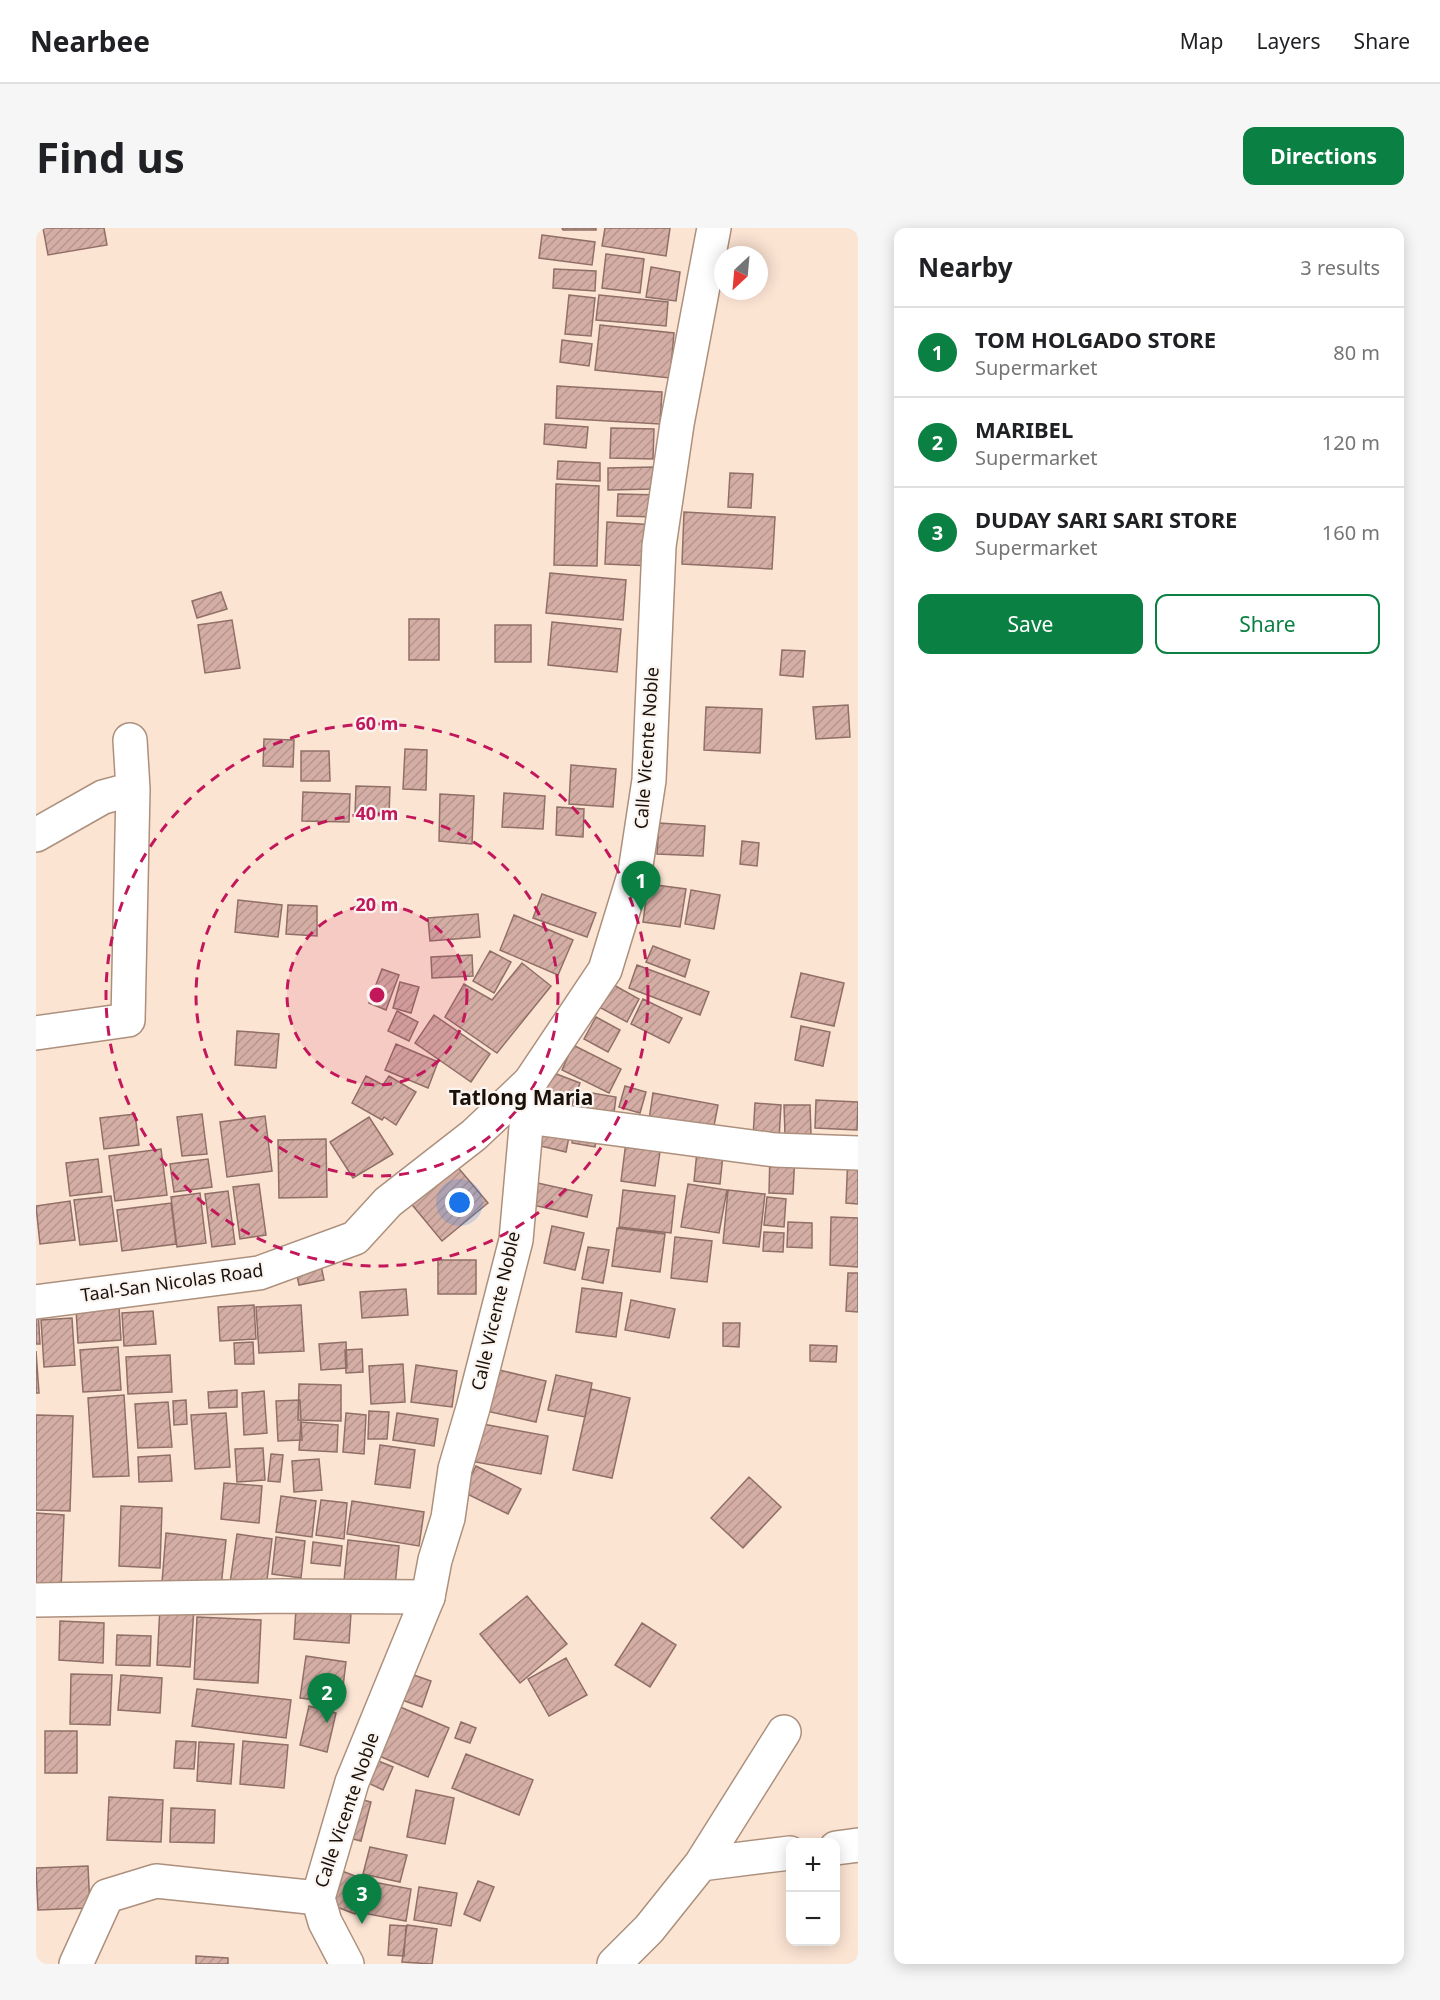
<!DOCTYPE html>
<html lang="en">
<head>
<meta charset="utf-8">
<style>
  body { margin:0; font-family:"Noto Sans",sans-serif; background:#f6f6f6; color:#202124 }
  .controls { position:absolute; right:18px; bottom:18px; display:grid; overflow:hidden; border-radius:12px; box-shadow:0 3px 15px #0003 }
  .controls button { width:54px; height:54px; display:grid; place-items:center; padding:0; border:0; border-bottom:2px solid #e0e0e0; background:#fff; color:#202124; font:30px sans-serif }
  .compass { position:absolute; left:678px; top:18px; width:54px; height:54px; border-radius:50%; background:#fff; box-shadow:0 3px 15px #0003; rotate:206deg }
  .you { position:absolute; left:424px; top:975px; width:21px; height:21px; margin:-15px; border:4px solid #fff; border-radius:50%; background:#1a73e8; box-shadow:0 0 0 9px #1a73e833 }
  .badge { display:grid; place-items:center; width:39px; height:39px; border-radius:50%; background:#0b8043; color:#fff; font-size:20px; font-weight:700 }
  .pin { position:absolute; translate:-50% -50px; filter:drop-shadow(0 2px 3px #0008) }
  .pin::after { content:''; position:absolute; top:32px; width:21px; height:18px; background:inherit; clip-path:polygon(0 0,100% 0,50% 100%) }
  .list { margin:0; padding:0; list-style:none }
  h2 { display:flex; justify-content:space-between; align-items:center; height:78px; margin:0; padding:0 24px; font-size:26px }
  h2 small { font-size:20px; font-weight:400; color:#757577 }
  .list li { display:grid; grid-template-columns:39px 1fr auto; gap:18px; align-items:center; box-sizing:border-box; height:90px; padding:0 24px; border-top:2px solid #e0e0e0 }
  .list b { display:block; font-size:22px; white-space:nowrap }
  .list p { margin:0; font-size:20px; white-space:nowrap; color:#757577 }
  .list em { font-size:20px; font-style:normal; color:#757577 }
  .actions { display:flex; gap:12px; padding:18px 24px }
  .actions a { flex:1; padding:14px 0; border:2px solid #0b8043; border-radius:12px; text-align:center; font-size:21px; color:#0b8043 }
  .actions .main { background:#0b8043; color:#fff }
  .map { position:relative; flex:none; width:822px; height:1736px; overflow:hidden; border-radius:12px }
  header { display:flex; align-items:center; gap:36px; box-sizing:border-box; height:84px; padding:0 30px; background:#fff; border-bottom:2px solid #e0e0e0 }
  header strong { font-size:28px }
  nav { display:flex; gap:33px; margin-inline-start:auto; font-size:21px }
  .intro { display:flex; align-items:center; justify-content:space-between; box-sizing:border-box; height:144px; padding:0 36px }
  h1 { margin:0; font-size:42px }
  .button { padding:15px 27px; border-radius:12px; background:#0b8043; color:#fff; font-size:21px; font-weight:700 }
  main { display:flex; gap:36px; padding:0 36px }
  aside { flex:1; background:#fff; border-radius:12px; box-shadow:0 3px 15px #0003 }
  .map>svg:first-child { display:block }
  .building { fill:url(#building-hatch); stroke:#906f67; stroke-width:1.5 }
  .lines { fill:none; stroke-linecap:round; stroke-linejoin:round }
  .minor-casing { stroke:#ac907d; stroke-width:36 }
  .tertiary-casing { stroke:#ac907d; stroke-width:36 }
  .secondary-casing { stroke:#ac907d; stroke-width:36 }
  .minor { stroke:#fff; stroke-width:33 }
  .tertiary { stroke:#fff; stroke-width:33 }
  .secondary { stroke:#fff; stroke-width:33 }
  .ring { fill:none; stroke:#c2185b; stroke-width:3; stroke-dasharray:10 8 }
  .labels { text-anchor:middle; stroke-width:4.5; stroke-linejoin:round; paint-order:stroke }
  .street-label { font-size:18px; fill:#1a1009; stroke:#fbf5f1 }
  .quarter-label { font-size:21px; font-weight:bold; fill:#1a1009; stroke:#fbf5f1 }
  .centre { fill:#c2185b; stroke:#fbf5f1; stroke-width:3 }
  .ring-label { font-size:18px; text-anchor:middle; font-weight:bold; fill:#c2185b; stroke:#fbf5f1; stroke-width:4.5; stroke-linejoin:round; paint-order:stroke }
</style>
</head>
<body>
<header>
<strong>Nearbee</strong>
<nav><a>Map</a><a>Layers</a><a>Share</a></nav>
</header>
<div class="intro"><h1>Find us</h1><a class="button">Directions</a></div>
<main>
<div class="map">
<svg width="822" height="1736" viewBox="0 0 822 1736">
  <defs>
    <pattern id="building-hatch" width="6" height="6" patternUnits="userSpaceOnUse" patternTransform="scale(1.5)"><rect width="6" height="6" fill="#d4aea5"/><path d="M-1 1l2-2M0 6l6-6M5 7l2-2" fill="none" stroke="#b5958d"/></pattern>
  </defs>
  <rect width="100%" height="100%" fill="#fce4d3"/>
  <path class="building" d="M7,0H68L71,17L12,27Z
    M526,0H560V2H527Z
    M569,0H634L630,28L566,18Z
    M506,7L559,14L556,37L503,30Z
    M570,26L608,31L604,65L566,60Z
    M615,39L644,44L640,73L610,69Z
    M518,41L560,43L559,63L517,60Z
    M533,67L559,70L555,108L529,106Z
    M563,67L632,74L630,98L560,92Z
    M564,97L638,105L634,150L559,142Z
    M526,112L556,116L553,138L524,134Z
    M521,158L626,164L624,196L520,190Z
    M509,196L552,199L550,220L508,216Z
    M575,200L618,201L617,231L574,230Z
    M522,233L564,235V253L521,251Z
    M619,239V261L572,262V240Z
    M694,245L717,246L715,280L692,279Z
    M520,256L563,258L561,338L518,337Z
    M582,266L624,267L623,289L581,288Z
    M648,284L739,289L736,341L646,336Z
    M571,294L620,297L618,338L569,336Z
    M514,345L590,352L587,392L510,385Z
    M185,364L191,381L161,390L156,373Z
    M373,391H403V432H373Z
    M196,392L204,440L169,445L162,397Z
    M516,394L585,401L581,444L512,437Z
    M459,397H495V434H459Z
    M746,422L769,423L767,449L744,447Z
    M812,477L814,509L780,511L777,479Z
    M670,479L726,481L724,525L668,522Z
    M228,511L258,512L257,539L227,538Z
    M369,521L391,522L390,562L367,561Z
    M265,523H293L294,553H265Z
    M535,537L580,541L577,579L533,576Z
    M320,558L354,559L353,588L319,587Z
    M267,564L314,566L313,594L266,593Z
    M468,565L509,568L507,601L466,599Z
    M404,566L438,568L436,616L403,613Z
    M521,579L548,581L547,609L520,607Z
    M623,595L669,598L667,628L621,626Z
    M706,613L723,615L721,638L704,636Z
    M612,656L650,661L644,699L607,694Z
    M655,662L684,667L678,701L649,696Z
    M506,666L560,685L551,709L497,690Z
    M202,672L246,677L242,709L199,704Z
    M252,677L281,678V708L250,706Z
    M442,686L444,709L394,713L392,690Z
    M478,687L537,712L522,747L464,722Z
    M617,718L654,732L649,749L610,734Z
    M454,723L475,734L458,765L437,753Z
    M436,727L437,748L396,750L395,729Z
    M486,735L515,758L461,825L409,789L428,756L456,772Z
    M601,737L673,764L664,787L593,760Z
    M346,741L363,747L350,782L333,775Z
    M765,745L808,755L798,798L755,789Z
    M364,754L383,759L375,785L357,780Z
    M576,756L603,771L591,794L563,779Z
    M607,771L646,790L633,815L595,796Z
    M361,783L382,794L373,813L352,803Z
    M398,787L454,826L435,854L379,815Z
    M560,789L584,802L572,824L548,811Z
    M765,798L794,804L787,838L759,832Z
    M201,803L243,806L240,840L199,837Z
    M360,816L402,834L392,860L349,842Z
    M537,817L585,841L573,865L526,842Z
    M510,842L544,855L536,877L501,864Z
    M330,848L347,857L353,848L380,864L360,897L348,889L346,892L316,875Z
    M589,858L610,864L604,885L583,879Z
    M550,864L580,869L578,885L547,881Z
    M617,865L682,877L677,903L613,892Z
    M780,872L822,874L821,902L779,900Z
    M719,875L745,877L743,911L717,909Z
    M748,877H774L775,906L749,907Z
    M99,886L103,917L68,921L64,890Z
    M166,886L171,926L146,928L141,889Z
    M229,888L236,943L191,949L184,894Z
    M333,889L357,926L317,950L294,914Z
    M498,891L535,899L530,924L492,915Z
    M539,897L562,900L559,919L536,915Z
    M591,906L626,910L619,958L585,953Z
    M290,911L291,969L243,970L242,912Z
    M662,913L688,917L684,956L658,953Z
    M125,921L131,967L79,973L73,928Z
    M734,924L759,925L757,966L733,965Z
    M812,926H822V976L810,975Z
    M62,931L66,964L34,968L30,935Z
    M172,931L176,959L138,964L134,936Z
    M419,936L452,975L406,1013L373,973Z
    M497,954L556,967L551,989L492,976Z
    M223,956L230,1007L204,1011L197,959Z
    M652,956L691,962L683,1005L645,999Z
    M587,962L639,968L635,1005L583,999Z
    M692,962L729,966L723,1019L687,1015Z
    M192,963L199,1016L176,1019L169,966Z
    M164,965L170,1015L141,1019L135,969Z
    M75,968L81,1013L44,1017L38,972Z
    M731,969L750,971L748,999L728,997Z
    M34,973L39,1012L4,1016L0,978Z
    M135,975L140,1016L86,1023L81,982Z
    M795,989L822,990V1039L794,1037Z
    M752,994L776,995V1020L751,1019Z
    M516,998L548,1005L539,1042L508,1035Z
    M581,1000L629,1006L624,1044L576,1038Z
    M728,1004L748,1005L747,1024L727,1023Z
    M639,1009L676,1013L671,1054L635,1050Z
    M552,1019L573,1022L567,1055L546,1051Z
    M283,1028L288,1052L263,1057L258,1034Z
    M402,1032H440V1066H402Z
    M812,1045H822V1084L810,1083Z
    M546,1060L586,1065L580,1109L540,1104Z
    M370,1061L372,1087L326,1090L324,1064Z
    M595,1072L639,1081L633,1110L589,1102Z
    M218,1077L220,1111L184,1113L182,1079Z
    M265,1077L268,1123L223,1125L220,1079Z
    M83,1078L85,1112L42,1115L40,1080Z
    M0,1082H2L4,1116H0Z
    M117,1083L120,1116L88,1118L86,1085Z
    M36,1090L39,1137L8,1139L5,1092Z
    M687,1095H704L703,1119L687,1118Z
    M217,1114L218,1136H199L198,1115Z
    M310,1114L311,1140L285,1142L283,1116Z
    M774,1117L801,1118L800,1134L774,1133Z
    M82,1119L85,1162L47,1164L44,1122Z
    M326,1121L327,1144L310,1145L309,1122Z
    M0,1123L3,1165H0Z
    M134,1127L136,1164L92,1166L90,1129Z
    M367,1136L369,1174L335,1176L333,1138Z
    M380,1137L421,1143L416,1179L375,1174Z
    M450,1139L510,1153L500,1194L441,1181Z
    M520,1147L556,1155L549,1189L512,1182Z
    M263,1156L305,1157V1193L262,1192Z
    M555,1161L594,1170L576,1250L537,1242Z
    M201,1162V1179L173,1180L172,1164Z
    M228,1163L231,1205L208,1207L206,1165Z
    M88,1167L93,1248L57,1249L52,1170Z
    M150,1172L151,1196L138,1197L137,1173Z
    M264,1172L266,1212L242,1213L240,1173Z
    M132,1174L136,1219L102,1220L99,1176Z
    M333,1183L353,1184L351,1211H332Z
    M190,1185L194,1239L159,1241L155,1187Z
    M310,1185L330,1187L328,1226L307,1224Z
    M361,1185L402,1191L398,1218L357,1212Z
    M0,1187L37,1188L34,1283L0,1282Z
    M265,1194L302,1197L301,1224L263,1222Z
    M441,1195L512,1208L505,1246L434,1233Z
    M344,1217L379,1222L374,1260L339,1256Z
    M227,1220L229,1252L201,1254L199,1221Z
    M235,1226L247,1227L244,1254L232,1253Z
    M134,1227L136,1253L103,1254L102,1229Z
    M283,1231L286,1262L258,1264L256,1233Z
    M440,1238L485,1261L472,1286L427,1264Z
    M713,1249L745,1279L707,1320L675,1290Z
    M188,1255L226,1258L223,1295L185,1291Z
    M245,1268L280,1273L276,1309L240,1304Z
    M285,1272L311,1275L308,1311L280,1307Z
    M316,1273L388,1284L383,1318L311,1306Z
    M85,1278L126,1280L124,1340L83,1338Z
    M0,1285L28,1287L25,1363L0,1362Z
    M130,1305L190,1312L185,1359L126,1354Z
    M201,1306L236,1311L230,1360L194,1355Z
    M240,1309L269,1313L265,1350L236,1346Z
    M312,1312L363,1318L359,1358L308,1353Z
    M277,1314L306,1318L304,1338L275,1335Z
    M491,1368L531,1416L484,1455L444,1406Z
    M124,1378L158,1380L154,1439L121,1437Z
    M260,1381L315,1385L313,1415L258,1411Z
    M161,1389L225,1392L222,1455L158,1451Z
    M24,1393L68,1395L67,1435L23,1432Z
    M606,1395L640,1417L614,1459L579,1437Z
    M81,1407L115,1408L114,1438L80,1437Z
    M270,1428L310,1434L305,1475L264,1470Z
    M530,1430L551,1467L513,1488L492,1451Z
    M372,1445L395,1453L386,1479L363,1471Z
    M35,1446L76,1447L74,1497L34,1496Z
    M85,1447L126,1450L124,1485L82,1482Z
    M161,1461L255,1472L250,1510L156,1498Z
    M355,1475L413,1500L392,1549L334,1524Z
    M273,1478L300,1485L291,1524L264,1517Z
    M425,1494L440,1500L434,1515L419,1510Z
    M9,1503H41V1545H9Z
    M140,1513L160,1514L158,1541L138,1540Z
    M207,1513L252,1517L248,1560L204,1556Z
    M163,1514L198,1516L195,1556L161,1553Z
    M430,1526L497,1552L483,1587L416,1560Z
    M340,1532L357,1539L347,1562L330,1554Z
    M380,1562L418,1570L409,1616L371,1609Z
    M73,1569L127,1572L125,1614L71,1612Z
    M320,1570L335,1574L325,1613L309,1609Z
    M135,1580L179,1582L178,1615L134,1614Z
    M334,1619L371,1627L364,1654L327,1646Z
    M52,1638L54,1680L2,1682L0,1640Z
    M306,1643L332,1653L319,1686L293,1676Z
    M442,1653L458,1659L444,1693L428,1686Z
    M337,1654L375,1661L370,1693L332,1686Z
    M383,1659L421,1665L415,1698L378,1692Z
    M354,1697L370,1698L368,1728L352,1727Z
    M371,1697L401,1701L396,1736L366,1734Z
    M160,1728L192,1730V1736H160Z"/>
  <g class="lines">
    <defs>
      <path id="minor" d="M0,607L67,569L97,561
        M0,805L92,792L97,561L94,512
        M491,889L739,922L822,925
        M0,1372L244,1368L392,1369
        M800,1620L822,1617
        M665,1636L754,1625
        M40,1736L71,1668L120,1653L282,1670
        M578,1736L613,1701L665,1636L748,1504"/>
      <path id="tertiary" d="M311,1736L289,1694L282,1670L316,1554L392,1369L399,1332L412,1290L419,1241L437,1180L480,1012L494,854"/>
      <path id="secondary" d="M0,1074L223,1045L319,1010L352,974L438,907L494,854L569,742L599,644L613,552L623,318L641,196L678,0"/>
    </defs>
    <use href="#minor" class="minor-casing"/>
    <use href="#tertiary" class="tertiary-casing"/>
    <use href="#secondary" class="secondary-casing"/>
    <use href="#minor" class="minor"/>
    <use href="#tertiary" class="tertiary"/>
    <use href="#secondary" class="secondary"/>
  </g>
  <circle cx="341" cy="767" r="90" fill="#c2185b" fill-opacity=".12"/>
  <g class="ring">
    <circle cx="341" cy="767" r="90"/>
    <circle cx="341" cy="767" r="181"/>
    <circle cx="341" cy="767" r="271"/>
  </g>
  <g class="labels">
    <g class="street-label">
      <text transform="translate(611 520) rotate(-86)" y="6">Calle Vicente Noble</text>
      <text transform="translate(136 1055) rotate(-8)" y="6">Taal-San Nicolas Road</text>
      <text transform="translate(460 1083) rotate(-77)" y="6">Calle Vicente Noble</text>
      <text transform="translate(311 1582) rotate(-71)" y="6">Calle Vicente Noble</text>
    </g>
    <g class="quarter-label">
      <text x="485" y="877">Tatlong Maria</text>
    </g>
  </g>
  <circle cx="341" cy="767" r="9" class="centre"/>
  <g class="ring-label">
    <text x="341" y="502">60 m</text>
    <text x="341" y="592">40 m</text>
    <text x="341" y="683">20 m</text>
  </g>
</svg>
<div class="controls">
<button>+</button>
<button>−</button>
</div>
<svg class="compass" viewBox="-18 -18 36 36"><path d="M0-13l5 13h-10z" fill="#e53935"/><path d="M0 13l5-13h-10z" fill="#757577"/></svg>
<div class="you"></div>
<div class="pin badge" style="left:605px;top:683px">1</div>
<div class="pin badge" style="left:291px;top:1495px">2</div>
<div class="pin badge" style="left:326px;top:1696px">3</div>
</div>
<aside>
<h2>Nearby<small>3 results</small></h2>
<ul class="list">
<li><span class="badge">1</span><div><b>TOM HOLGADO STORE</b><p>Supermarket</p></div><em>80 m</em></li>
<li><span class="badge">2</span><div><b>MARIBEL</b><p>Supermarket</p></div><em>120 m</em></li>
<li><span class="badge">3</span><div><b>DUDAY SARI SARI STORE</b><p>Supermarket</p></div><em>160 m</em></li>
</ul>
<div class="actions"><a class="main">Save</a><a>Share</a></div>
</aside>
</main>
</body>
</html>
